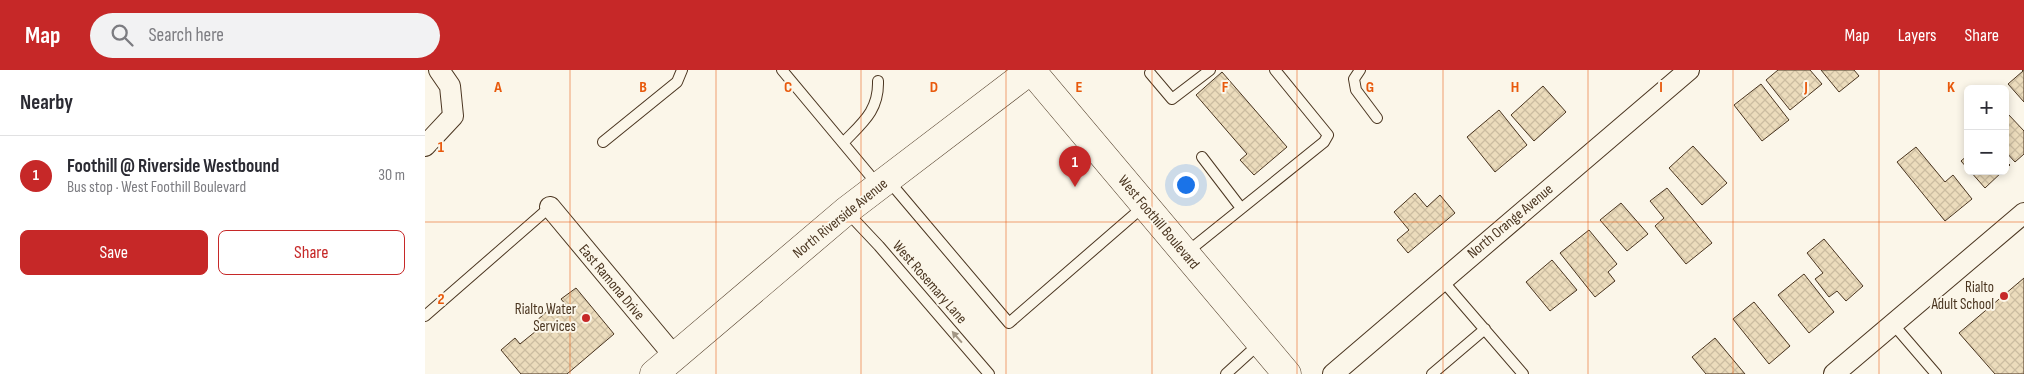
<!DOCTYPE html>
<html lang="en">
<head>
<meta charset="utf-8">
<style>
  body { margin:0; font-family:"Sofia Sans Condensed",sans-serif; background:#f2f2f3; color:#2b2b33 }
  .controls { position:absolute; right:15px; top:15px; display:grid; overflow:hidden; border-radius:8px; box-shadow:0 2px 8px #0003 }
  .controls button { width:45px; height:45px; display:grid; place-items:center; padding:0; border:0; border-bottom:1px solid #e1e1e2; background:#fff; color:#2b2b33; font:25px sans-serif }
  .you { position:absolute; left:760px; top:114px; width:18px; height:18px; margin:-12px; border:4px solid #fff; border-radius:50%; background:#1a73e8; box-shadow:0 0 0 8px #1a73e833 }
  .badge { display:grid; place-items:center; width:32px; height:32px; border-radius:50%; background:#c62828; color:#fff; font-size:16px; font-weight:700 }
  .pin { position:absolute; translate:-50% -41px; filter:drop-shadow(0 1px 2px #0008) }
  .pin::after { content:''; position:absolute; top:26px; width:18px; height:15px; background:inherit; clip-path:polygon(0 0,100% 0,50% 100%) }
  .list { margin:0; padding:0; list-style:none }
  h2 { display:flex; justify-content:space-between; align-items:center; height:65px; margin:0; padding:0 20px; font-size:21px }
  h2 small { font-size:16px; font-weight:400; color:#7c7c81 }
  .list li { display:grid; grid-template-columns:32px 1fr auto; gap:15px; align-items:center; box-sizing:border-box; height:80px; padding:0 20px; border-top:1px solid #e1e1e2 }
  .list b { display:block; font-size:19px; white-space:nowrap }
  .list p { margin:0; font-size:16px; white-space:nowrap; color:#7c7c81 }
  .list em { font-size:16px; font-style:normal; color:#7c7c81 }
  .actions { display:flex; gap:10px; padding:15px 20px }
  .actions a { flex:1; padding:11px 0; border:1px solid #c62828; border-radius:8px; text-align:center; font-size:18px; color:#c62828 }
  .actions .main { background:#c62828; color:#fff }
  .icon { flex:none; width:28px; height:28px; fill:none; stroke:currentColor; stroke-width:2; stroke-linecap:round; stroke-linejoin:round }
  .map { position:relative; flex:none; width:1599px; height:304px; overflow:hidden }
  header { display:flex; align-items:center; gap:30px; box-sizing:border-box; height:70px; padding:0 25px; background:#c62828; color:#fff }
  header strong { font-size:24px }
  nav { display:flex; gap:28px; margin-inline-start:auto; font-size:18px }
  .search { width:350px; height:45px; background:#f2f2f3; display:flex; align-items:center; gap:12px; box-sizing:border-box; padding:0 18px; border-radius:28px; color:#7c7c81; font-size:19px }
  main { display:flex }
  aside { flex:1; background:#fff }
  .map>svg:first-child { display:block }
  .building { fill:url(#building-cross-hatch); stroke:#4a3520 }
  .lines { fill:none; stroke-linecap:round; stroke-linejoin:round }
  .lane-casing { stroke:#4a3520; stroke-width:12 }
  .street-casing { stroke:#4a3520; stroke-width:22 }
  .primary-casing { stroke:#4a3520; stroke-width:29 }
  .lane { stroke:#fbf6e9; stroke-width:10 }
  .street { stroke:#fbf6e9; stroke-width:20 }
  .primary { stroke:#fbf6e9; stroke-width:28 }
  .oneway { fill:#a29684 }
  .grid { fill:none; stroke:#e8590c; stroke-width:1; stroke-opacity:0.55 }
  .poi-dot { fill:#c62828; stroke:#fbf6e9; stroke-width:2 }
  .labels { text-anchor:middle; stroke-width:4; stroke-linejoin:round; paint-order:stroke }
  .street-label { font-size:15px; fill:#4a3520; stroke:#fbf6e9 }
  .poi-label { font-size:15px; fill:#4a3520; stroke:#fbf6e9; text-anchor:end }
  .grid-label { font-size:16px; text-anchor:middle; font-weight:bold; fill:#e8590c; stroke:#fbf6e9; stroke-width:4; stroke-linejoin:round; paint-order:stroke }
</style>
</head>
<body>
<header>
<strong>Map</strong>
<div class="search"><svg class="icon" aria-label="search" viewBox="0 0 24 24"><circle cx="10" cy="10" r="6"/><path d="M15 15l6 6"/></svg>Search here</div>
<nav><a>Map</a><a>Layers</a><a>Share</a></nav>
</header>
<main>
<aside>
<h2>Nearby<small></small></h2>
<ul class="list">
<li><span class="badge">1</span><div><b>Foothill @ Riverside Westbound</b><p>Bus stop · West Foothill Boulevard</p></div><em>30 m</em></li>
</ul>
<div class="actions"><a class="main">Save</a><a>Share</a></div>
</aside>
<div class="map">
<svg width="1599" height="304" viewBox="0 0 1599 304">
  <defs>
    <pattern id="building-cross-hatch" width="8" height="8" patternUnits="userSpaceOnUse" patternTransform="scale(1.25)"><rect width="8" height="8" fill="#ecdcbc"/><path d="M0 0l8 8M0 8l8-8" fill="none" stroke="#ccbda1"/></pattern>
  </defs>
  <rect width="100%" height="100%" fill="#fbf6e9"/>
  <path class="building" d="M1353,0H1385L1397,14L1365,40L1341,10Z
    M1396,0H1429L1434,6L1414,22Z
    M1597,0H1599V32L1583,14L1598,1Z
    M797,2L862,77L829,105L815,90L822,84L771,25Z
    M1336,14L1364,50L1337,71L1309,35Z
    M1118,16L1141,42L1109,71L1086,45Z
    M1074,40L1102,75L1070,102L1042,67Z
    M1583,44L1599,61V84L1590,92L1580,81V47Z
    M1268,76L1302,113L1277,135L1244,98Z
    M1491,77L1520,112L1528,105L1547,129L1520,151L1472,92Z
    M1543,85V99L1536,91Z
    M1580,90L1585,95L1580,100Z
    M1545,101H1578L1560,118Z
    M1242,118L1287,173L1261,194L1230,156L1239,148L1225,131Z
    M990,123L1002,137L1015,125L1030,143L983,183L972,170L984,160L969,142Z
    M1196,133L1223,164L1202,181L1175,150Z
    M1164,160L1192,194L1183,202L1190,211L1170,227L1135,183Z
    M1399,169L1438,216L1421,231L1412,221L1404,227L1390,209L1398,203L1382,183Z
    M1127,190L1152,220L1125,241L1101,212Z
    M1379,204L1409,242L1384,263L1353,225Z
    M1599,208V304H1570L1534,263Z
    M151,218L189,264L142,304H96L76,280L90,268L95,274L116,257L111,251L125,239L129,244L141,235L136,229Z
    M1329,232L1365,276L1344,294L1308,249Z
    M1290,268L1320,304H1281L1267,287Z"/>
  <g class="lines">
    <defs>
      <path id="lane" d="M357,0L453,115
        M935,0L929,9L931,20L952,48
        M725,3L747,29L785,0
        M178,72L252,12L257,0
        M418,73C437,53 454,41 453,11
        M777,87L816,138
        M463,110L584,253L719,136
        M421,141L454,176L564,304
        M761,183L899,72L903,65L850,0
        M1017,210L1098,304
        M0,246L125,137
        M1468,254L1511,304
        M801,304L835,273
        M1007,304L1060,259"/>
      <path id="street" d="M0,76L28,46L25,16L14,0
        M125,137L250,287
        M908,304L1264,0
        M1409,304L1599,143"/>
      <path id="primary" d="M229,304L421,141L606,0L862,304"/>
    </defs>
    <use href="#lane" class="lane-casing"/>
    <use href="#street" class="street-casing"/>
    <use href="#primary" class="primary-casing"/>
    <use href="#lane" class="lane"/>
    <use href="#street" class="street"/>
    <use href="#primary" class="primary"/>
  </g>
  <defs><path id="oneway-solid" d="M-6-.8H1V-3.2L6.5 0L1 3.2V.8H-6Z" transform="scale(1.25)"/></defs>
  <use class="oneway" href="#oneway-solid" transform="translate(532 267) rotate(-131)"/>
  <path class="grid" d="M145,0V304M291,0V304M436,0V304M581,0V304M727,0V304M872,0V304M1018,0V304M1163,0V304M1308,0V304M1454,0V304M0,152H1599"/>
  <g class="poi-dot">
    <circle cx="1579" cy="226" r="5"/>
    <circle cx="161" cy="248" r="5"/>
  </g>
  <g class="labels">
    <g class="street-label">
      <text transform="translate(415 148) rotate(-39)" y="5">North Riverside Avenue</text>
      <text transform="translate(1085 151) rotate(-40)" y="5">North Orange Avenue</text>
      <text transform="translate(734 152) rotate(50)" y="5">West Foothill Boulevard</text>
      <text transform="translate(187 212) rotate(50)" y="5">East Ramona Drive</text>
      <text transform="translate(505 212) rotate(49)" y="5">West Rosemary Lane</text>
    </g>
    <g class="poi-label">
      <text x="1569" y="222">Rialto<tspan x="1569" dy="17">Adult School</tspan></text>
      <text x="151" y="244">Rialto Water<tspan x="151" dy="17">Services</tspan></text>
    </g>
  </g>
  <g class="grid-label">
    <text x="73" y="22">A</text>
    <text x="218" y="22">B</text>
    <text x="363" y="22">C</text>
    <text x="509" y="22">D</text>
    <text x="654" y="22">E</text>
    <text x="800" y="22">F</text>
    <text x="945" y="22">G</text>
    <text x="1090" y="22">H</text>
    <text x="1236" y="22">I</text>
    <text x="1381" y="22">J</text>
    <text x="1526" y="22">K</text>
    <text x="16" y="82">1</text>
    <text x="16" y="234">2</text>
  </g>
</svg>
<div class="controls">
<button>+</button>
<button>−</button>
</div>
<div class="you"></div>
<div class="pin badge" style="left:650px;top:117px">1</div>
</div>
</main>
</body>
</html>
